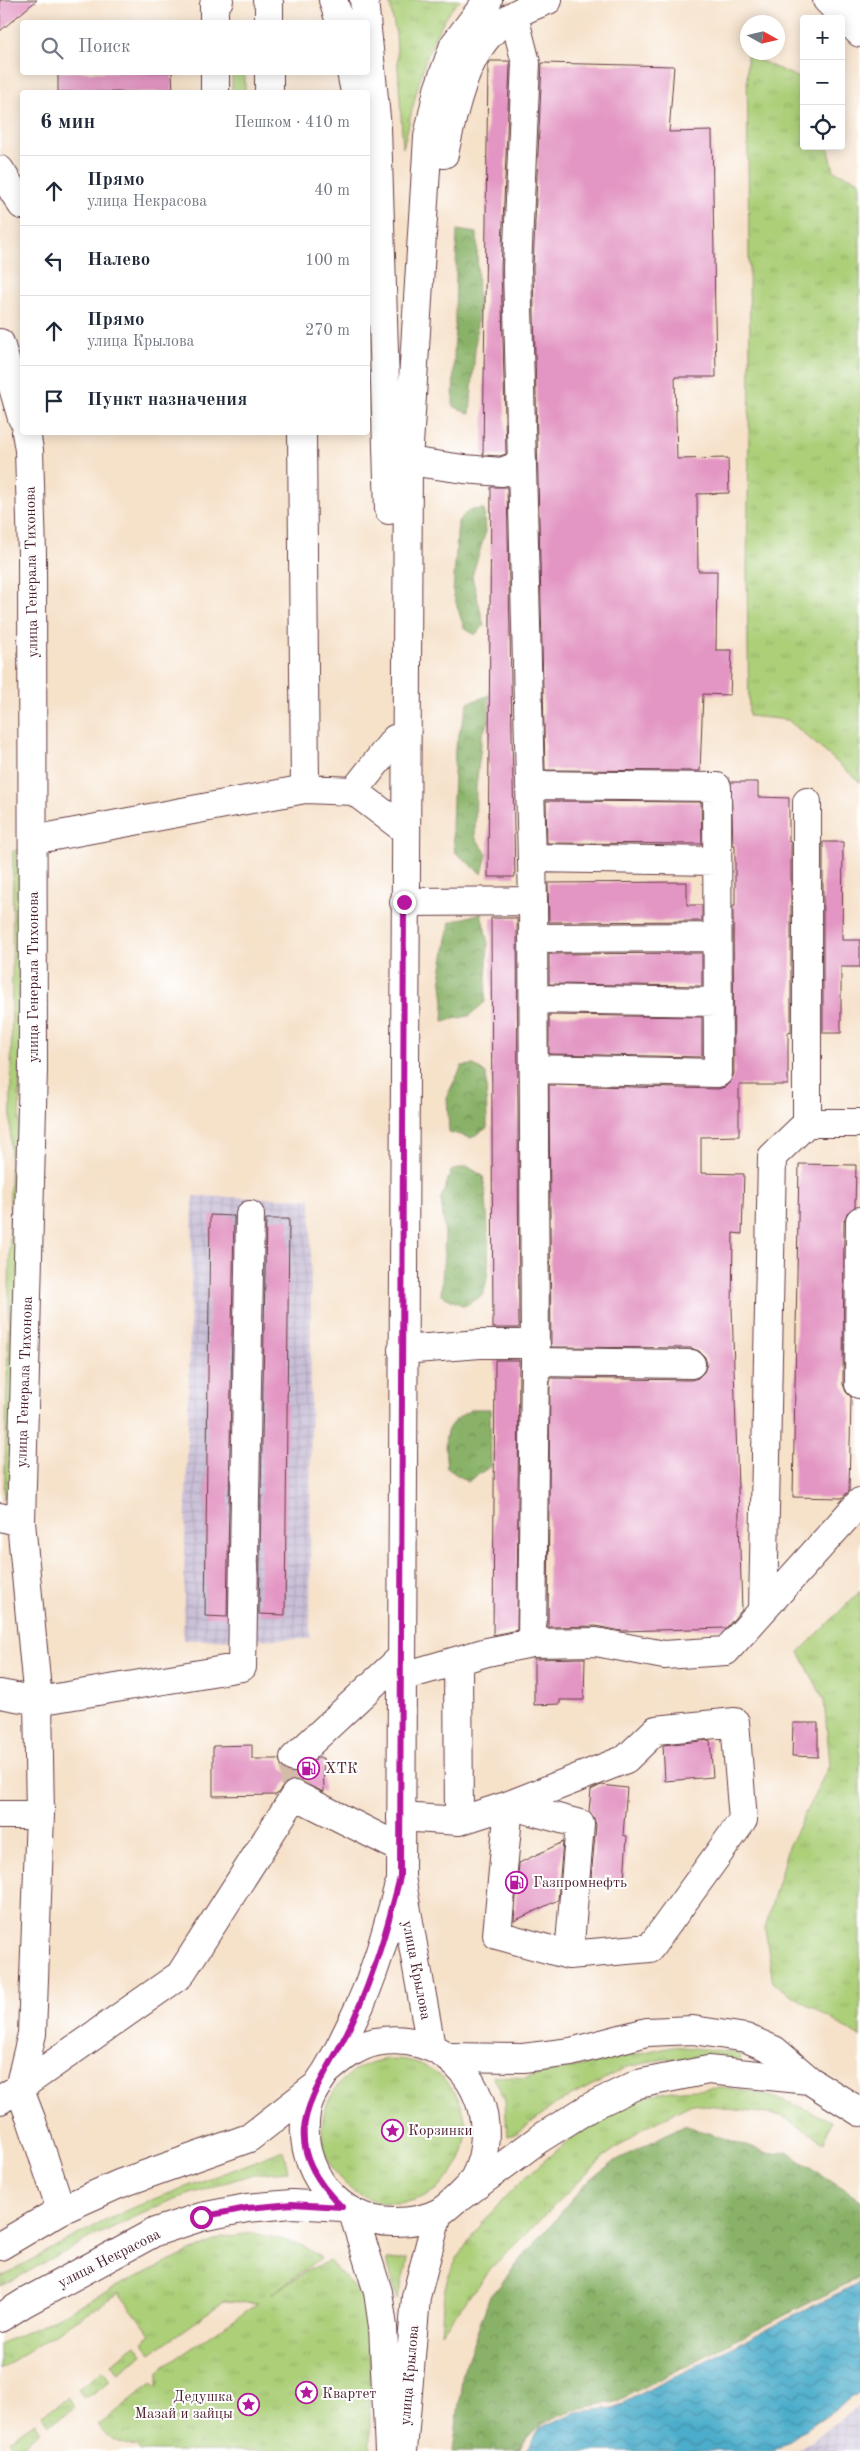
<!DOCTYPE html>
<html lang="ru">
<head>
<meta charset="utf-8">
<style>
  body { margin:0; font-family:"Old Standard TT",serif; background:#f6f6f7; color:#1f2937 }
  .controls { position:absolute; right:15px; top:15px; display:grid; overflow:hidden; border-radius:5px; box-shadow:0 2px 12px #0003 }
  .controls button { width:45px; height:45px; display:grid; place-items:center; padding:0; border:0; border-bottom:1px solid #e0e1e3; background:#fff; color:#1f2937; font:25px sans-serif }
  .compass { position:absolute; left:740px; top:15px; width:45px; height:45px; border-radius:50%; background:#fff; box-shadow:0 2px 12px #0003; rotate:98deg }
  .stop { position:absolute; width:15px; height:15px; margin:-11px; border:4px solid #b5179e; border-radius:50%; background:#fff }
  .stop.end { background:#b5179e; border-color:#fff; box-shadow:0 1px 5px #0008 }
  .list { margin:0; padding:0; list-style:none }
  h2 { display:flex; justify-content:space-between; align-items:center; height:65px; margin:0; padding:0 20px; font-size:21px }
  h2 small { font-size:16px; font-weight:400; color:#747a83 }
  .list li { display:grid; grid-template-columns:32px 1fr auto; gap:15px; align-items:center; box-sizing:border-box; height:70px; padding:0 20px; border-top:1px solid #e0e1e3 }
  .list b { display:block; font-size:19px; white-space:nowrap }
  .list p { margin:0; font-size:16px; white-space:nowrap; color:#747a83 }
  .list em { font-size:16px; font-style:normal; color:#747a83 }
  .icon { flex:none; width:28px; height:28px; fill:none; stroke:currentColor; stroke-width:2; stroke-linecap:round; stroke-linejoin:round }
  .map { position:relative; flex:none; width:860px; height:2451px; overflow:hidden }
  .search { position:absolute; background:#fff; box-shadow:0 2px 12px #0003; left:20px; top:20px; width:350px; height:55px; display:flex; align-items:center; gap:12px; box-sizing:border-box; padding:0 18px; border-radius:5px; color:#747a83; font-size:19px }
  .panel { position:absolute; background:#fff; box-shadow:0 2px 12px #0003; left:20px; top:90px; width:350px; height:345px; border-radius:5px }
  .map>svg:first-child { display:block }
  .industrial { fill:url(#industrial-grid) }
  .grass { fill:url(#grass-tufts); stroke:#7b7752 }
  .forest { fill:url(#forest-crowns); stroke:#6a684a }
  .water { fill:url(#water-waves); stroke:#4b667b }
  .building { fill:#e396c3 }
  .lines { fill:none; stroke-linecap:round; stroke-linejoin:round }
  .minor-tunnel { stroke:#d4baa9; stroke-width:28; stroke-dasharray:28 14; stroke-linecap:butt }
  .minor-casing { stroke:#643c43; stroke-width:30 }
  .major-casing { stroke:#643c43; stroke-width:30 }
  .highway-casing { stroke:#643c43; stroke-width:30 }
  .minor { stroke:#fff; stroke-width:28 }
  .major { stroke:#fff; stroke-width:28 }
  .highway { stroke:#fff; stroke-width:28 }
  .route { stroke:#b5179e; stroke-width:6 }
  .labels { text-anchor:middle; stroke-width:4; stroke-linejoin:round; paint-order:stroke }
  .street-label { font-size:15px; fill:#4a1f2b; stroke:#fff }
  .poi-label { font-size:15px; fill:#4a1f2b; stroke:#fff; text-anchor:start }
</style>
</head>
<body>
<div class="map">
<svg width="860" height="2451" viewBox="0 0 860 2451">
  <defs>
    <pattern id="industrial-grid" width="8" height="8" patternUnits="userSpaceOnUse" patternTransform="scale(1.25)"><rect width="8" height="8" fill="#c9bfd7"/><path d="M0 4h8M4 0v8" fill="none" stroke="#aea4b9"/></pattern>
    <pattern id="grass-tufts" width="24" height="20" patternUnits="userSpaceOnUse" patternTransform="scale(1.25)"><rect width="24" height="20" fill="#accf78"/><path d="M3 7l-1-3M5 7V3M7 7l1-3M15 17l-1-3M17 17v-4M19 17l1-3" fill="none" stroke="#96b168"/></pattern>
    <pattern id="forest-crowns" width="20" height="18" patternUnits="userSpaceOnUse" patternTransform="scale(1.25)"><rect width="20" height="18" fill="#89b268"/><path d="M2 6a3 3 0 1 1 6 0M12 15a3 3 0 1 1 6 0" fill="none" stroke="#729056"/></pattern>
    <pattern id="water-waves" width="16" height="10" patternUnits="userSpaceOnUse" patternTransform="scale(1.25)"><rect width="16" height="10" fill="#4cadcb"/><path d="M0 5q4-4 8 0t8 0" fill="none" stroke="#418ca5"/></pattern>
  </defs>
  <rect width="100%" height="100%" fill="#fff"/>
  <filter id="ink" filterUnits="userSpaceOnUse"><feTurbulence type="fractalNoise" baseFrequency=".02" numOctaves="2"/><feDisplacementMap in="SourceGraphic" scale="10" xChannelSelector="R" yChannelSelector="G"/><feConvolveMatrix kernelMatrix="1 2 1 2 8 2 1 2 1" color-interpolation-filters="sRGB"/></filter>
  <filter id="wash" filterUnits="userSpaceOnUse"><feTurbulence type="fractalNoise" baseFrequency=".0096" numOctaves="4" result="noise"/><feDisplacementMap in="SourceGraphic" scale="20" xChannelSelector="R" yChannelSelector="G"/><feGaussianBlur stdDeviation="1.12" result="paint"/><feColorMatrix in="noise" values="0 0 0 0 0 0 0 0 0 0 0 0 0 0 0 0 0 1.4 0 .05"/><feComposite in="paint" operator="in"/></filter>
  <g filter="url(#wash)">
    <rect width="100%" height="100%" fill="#f6e1c9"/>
    <path class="industrial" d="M193,1196L311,1199L310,1639L183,1640Z
      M860,2406V2451H796Z"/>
    <path class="grass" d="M389,0H460C425,34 415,102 403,148L396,35Z
      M747,55L804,80V146H828L834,171L860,181V782L788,720L749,716L747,574L750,362Z
      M232,73H245V92H232Z
      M18,850L22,858L16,1478L4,1499L9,1314L13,851Z
      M860,1591V2037L773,1983L765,1928L788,1847L830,1764L824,1700L799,1652Z
      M673,2046L742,2053L740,2061L666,2059L627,2067L556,2104L517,2133L507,2135L505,2100L493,2075L523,2078Z
      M322 2131a72 72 0 1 1 144 0a72 72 0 1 1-144 0Z
      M726,2088C770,2094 791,2101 831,2122L824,2142L782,2116L692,2104L646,2127L605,2156L490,2269L441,2333C443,2317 442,2296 447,2281C467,2221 575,2125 632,2101C661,2089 695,2089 726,2088Z
      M283,2150L288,2171L253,2174L172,2200L90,2238L0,2287V2277C50,2250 101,2220 154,2199C197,2182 241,2168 283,2150Z
      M254,2233L301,2244L321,2258L270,2295L308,2270L329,2261L359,2292L370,2324V2451H140L137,2446C118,2444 110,2440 98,2426L152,2383L158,2387V2371L258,2303L224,2301L151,2353L142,2342L151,2335L119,2293L0,2369V2344L44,2324L115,2287L222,2237Z
      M408,2259L397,2300L387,2260Z
      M136,2345L143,2355L118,2373L111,2363Z
      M103,2371L110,2381L84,2399L78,2389Z
      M68,2398L75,2408L49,2425L42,2415Z
      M35,2422L41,2432L16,2450L9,2440Z"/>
    <path class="forest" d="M457,230L477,233L478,311L470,414L453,406Z
      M484,509L485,534L472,576L484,626L475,635L464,628L453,593L458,521L469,510Z
      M492,694V714L482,735L476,787L475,837L487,854L482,874L455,852L452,827L455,748L468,703Z
      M481,913L488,943L485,1002L469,1016L443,1021L444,1003L441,973L450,922Z
      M474,1065L486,1074L487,1128L471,1138L449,1132L447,1096L462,1066Z
      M467,1166L483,1176C487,1199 493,1273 483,1293C480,1298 470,1303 464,1306L441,1295L445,1237L441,1199L451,1171Z
      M473,1409H490L491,1466L467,1482L447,1468C444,1436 441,1425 473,1409Z
      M684,2125L771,2154L787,2152L860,2200V2277L615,2402C575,2409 541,2413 519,2451H453L463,2372L490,2296L587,2182L613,2162Z"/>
    <path class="water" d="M860,2282V2392L774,2451H526L540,2428L577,2412L613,2408Z"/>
    <g id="blocks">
      <path class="building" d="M0,0H37L0,31Z
        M490,61H509L510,65L501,268L506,454L500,456L483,455L488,65Z
        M542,63L674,66L669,132L712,131L716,377H675L677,459L728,458L729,493L697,494L698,571H717L716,650H732L730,695L703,694L700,771L545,770L533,268Z
        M58,72H172L173,92H58Z
        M491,487H507L515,877H488Z
        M731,782H758V797L789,798V842H791V1033L788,1032V1085H739V1136L701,1137V1173L744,1174L742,1234L733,1233L732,1307L742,1610L726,1628L622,1631L596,1626L548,1627L550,1378L691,1380L698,1378L704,1372L707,1364L705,1357L699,1351L691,1348L551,1347L549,1085L718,1089L725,1087L731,1081L734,1073L733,905H735V845H733Z
        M546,801L701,802L702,844L547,843Z
        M823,842H843L842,940H860V967H841V1033H823Z
        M687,882V905H702V921L549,922L548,883Z
        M491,918H517L519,1328H493Z
        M702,953V986L549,984V954Z
        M549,1015L702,1017V1057L549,1054Z
        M799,1164L856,1165L855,1207L847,1213L844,1221L843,1384L846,1392L851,1397L849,1491L842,1498L793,1497Z
        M210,1215L234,1216L227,1617L205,1616Z
        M266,1219H289L285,1615L259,1614Z
        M495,1360H519V1362L517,1630L493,1635Z
        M585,1658L584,1700H560V1704L534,1705V1659Z
        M793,1723H818V1757L792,1756Z
        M710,1740L713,1777L665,1781L663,1745Z
        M252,1745V1759H279L282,1768L290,1773H298L317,1758H323L324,1792L294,1779L287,1782L276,1795L213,1796V1746Z
        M601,1785L627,1788L623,1835L627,1836L624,1881L591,1878L596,1825L594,1818L589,1811L591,1790Z
        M563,1842L558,1900L514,1921L519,1863Z"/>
    </g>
  </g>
  <g filter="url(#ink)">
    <use href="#blocks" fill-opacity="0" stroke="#643c43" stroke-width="1"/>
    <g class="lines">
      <path class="minor-tunnel" d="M294,1758L295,1795"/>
      <defs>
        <path id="minor" d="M267,0L269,2V22
          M827,0L860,33
          M514,16L526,63L517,268L533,901L535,1362L691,1364
          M214,22V5L219,0
          M215,72V92
          M269,72V92
          M0,170L22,205
          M0,343L22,418
          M302,432L305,789L354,791L395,739
          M408,461L464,469L502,472L522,464
          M530,785L717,787L718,1073L534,1069
          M354,791L400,826
          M33,840L305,789
          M532,858L717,861
          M404,902L533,901
          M533,938L717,937
          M534,999L718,1002
          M807,1123H860
          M402,1350L480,1344H536
          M859,1384L860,1221
          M0,1517L21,1522L38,1701L40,1815L32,2034L19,2088L0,2100
          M21,1522L33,1069L32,554L29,450L26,432
          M763,1609L772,1157L807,1123V802
          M532,1643L535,1362
          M458,1661L459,1821
          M401,1677L487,1652L532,1643L596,1642L664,1655L726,1651L860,1502
          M0,1694L38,1701L242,1667L250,1215
          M294,1758L401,1658
          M509,1805L580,1824L569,1955
          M0,1815H40
          M401,1817L459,1821L509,1805L626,1759L656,1730L735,1722L743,1820L650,1948L569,1955L497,1935L509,1805
          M448,2057L523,2058L571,2052L647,2032L693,2030L746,2038L774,2050L809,2080L860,2112
          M461,2197L539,2139L592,2106L638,2084L708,2070L809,2080
          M61,2210L31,2119L19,2088L180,1975L295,1795L400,1848"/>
        <path id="major" d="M333,0L340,22
          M364,0L377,128L389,510
          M351,72L355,92
          M444,154C452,117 463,64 489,35C503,19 528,7 548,0
          M431,2047L401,1877L408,461L428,137L438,90L454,45L488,0
          M326,2072C341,2059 356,2046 376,2042C441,2030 492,2082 484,2147C483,2159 477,2176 469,2186C460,2195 451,2205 440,2212C427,2219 410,2222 395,2222C337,2223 297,2169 306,2113C308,2097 318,2084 326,2072C336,2055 345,2037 353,2020C374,1978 386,1933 398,1888
          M353,2213L378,2292L383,2327L389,2451
          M0,2246L61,2210L119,2184L249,2138L316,2086
          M0,2318L24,2303L155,2232L201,2217L247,2208L292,2204L342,2207
          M403,2451L416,2297L438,2213"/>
        <path id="highway" d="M836,0L860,6"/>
      </defs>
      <use href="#minor" class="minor-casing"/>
      <use href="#major" class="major-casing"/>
      <use href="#highway" class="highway-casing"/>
      <use href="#minor" class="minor"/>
      <use href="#major" class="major"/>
      <use href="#highway" class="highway"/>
    </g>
  </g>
  <g class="lines" filter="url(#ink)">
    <path class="route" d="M201,2217L247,2208L292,2204L342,2207C266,2133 321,2092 354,2018C375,1972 388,1925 400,1877L404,902"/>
  </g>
  <defs>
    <symbol id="fuel-ring" viewBox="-11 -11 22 22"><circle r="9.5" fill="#fff" stroke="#b5179e" stroke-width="1.5"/><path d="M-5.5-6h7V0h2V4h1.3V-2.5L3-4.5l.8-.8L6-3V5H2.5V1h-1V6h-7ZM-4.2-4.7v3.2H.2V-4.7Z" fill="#b5179e"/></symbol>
    <symbol id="sight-ring" viewBox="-11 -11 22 22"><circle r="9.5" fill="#fff" stroke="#b5179e" stroke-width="1.5"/><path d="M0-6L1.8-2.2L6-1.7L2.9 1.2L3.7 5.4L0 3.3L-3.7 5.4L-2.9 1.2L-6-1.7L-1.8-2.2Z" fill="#b5179e"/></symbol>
  </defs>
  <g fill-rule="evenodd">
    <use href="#fuel-ring" x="296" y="1756" width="25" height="25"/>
    <use href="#fuel-ring" x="504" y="1870" width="25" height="25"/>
    <use href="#sight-ring" x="380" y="2118" width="25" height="25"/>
    <use href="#sight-ring" x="294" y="2380" width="25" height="25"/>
    <use href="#sight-ring" x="236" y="2392" width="25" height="25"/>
  </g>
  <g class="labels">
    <g class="street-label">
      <text transform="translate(31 572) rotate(-91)" y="5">улица Генерала Тихонова</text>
      <text transform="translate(33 977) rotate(-90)" y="5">улица Генерала Тихонова</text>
      <text transform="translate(24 1382) rotate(-88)" y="5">улица Генерала Тихонова</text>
      <text transform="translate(417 1970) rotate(79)" y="5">улица Крылова</text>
      <text transform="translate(109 2258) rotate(-27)" y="5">улица Некрасова</text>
      <text transform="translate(409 2375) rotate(-85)" y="5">улица Крылова</text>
    </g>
    <g class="poi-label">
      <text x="325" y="1773">ХТК</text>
      <text x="533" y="1887">Газпромнефть</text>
      <text x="408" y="2135">Корзинки</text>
      <text x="322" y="2398">Квартет</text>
      <text x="233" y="2401" text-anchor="end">Дедушка<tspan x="233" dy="17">Мазай и зайцы</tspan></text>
    </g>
  </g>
</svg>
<div class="controls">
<button>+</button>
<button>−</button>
<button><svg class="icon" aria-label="locate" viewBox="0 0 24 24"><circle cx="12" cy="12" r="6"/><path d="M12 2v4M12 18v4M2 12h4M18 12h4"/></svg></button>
</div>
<svg class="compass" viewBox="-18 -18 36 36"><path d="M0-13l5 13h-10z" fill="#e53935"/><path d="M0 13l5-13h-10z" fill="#747a83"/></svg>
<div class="stop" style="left:201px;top:2217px"></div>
<div class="stop end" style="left:404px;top:902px"></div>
<div class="search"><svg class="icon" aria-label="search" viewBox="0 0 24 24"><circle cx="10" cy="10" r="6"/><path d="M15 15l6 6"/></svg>Поиск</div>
<section class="panel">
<h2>6 мин<small>Пешком · 410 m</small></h2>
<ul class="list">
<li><svg class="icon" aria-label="ahead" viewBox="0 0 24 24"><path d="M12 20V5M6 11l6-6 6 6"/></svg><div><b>Прямо</b><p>улица Некрасова</p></div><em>40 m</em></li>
<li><svg class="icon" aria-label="left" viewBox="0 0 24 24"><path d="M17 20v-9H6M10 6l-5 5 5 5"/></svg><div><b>Налево</b></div><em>100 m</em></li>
<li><svg class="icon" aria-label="ahead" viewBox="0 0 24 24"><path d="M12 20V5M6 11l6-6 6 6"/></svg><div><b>Прямо</b><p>улица Крылова</p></div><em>270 m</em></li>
<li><svg class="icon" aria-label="arrive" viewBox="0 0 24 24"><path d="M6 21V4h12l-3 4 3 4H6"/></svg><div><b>Пункт назначения</b></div></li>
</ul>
</section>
</div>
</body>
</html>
